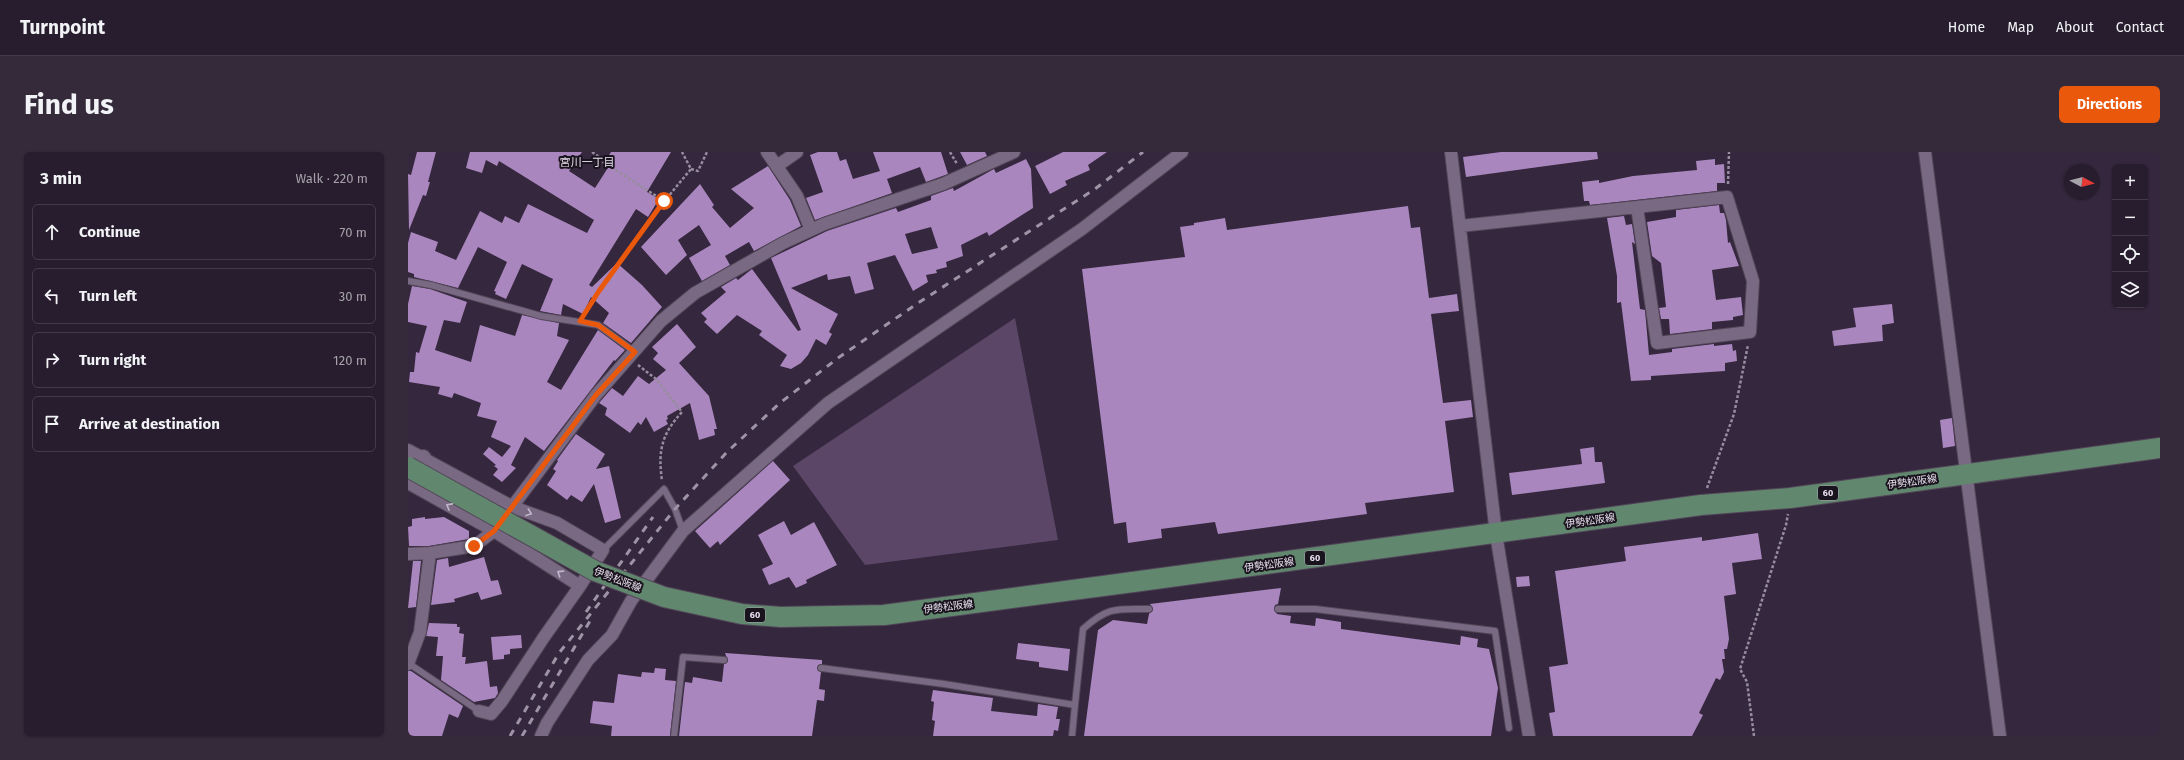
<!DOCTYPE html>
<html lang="en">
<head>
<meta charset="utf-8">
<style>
  body { margin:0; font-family:"Fira Sans","Noto Sans JP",sans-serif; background:#342a3a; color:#f1f3f6 }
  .controls { position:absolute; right:12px; top:12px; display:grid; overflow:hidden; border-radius:6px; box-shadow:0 1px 3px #0004 }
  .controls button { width:36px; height:36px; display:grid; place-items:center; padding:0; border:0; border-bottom:1px solid #443b4a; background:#281d2e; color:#f1f3f6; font:20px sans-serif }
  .compass { position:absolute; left:1656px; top:12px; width:36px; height:36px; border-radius:50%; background:#281d2e; box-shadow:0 1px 3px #0004; rotate:97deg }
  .stop { position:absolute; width:12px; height:12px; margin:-9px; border:3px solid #ea580c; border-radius:50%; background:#fff }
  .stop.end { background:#ea580c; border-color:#fff; box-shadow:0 1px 4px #0008 }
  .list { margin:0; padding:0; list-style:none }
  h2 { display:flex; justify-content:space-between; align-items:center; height:52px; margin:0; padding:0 16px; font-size:17px }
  h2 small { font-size:13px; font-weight:400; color:#a5a2aa }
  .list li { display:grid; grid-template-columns:26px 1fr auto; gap:12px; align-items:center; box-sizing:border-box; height:56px; margin:0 8px 8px; padding:0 8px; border:1px solid #443b4a; border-radius:6px }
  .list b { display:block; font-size:15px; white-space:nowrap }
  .list em { font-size:13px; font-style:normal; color:#a5a2aa }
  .icon { flex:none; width:22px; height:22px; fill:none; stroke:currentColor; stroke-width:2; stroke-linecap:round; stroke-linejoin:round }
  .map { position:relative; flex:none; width:1752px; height:584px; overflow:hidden; border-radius:6px }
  header { display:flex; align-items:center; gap:24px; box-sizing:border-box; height:56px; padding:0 20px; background:#281d2e; border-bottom:1px solid #443b4a }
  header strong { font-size:19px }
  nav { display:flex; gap:22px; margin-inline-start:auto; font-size:14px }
  .intro { display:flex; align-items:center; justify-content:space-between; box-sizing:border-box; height:96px; padding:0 24px }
  h1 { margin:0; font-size:28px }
  .button { padding:10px 18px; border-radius:6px; background:#ea580c; color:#fff; font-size:14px; font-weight:700 }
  main { display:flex; gap:24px; padding:0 24px }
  aside { flex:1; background:#281d2e; border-radius:6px; box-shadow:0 1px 3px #0004 }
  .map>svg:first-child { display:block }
  .green { fill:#5b4668 }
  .building { fill:#a986be; fill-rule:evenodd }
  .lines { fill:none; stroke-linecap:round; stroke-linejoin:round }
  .service-casing { stroke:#524658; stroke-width:8 }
  .minor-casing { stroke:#524658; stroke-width:14 }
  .tertiary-casing { stroke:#524658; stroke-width:18 }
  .primary-casing { stroke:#524658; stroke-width:22 }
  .path { stroke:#988d9f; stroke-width:2.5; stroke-dasharray:3 2; stroke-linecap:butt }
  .service { stroke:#796982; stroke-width:6 }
  .minor { stroke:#796982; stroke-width:12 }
  .tertiary { stroke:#796982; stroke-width:16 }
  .primary { stroke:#61886f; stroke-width:20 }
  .rail { stroke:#9f94a6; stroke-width:3; stroke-dasharray:7 7; stroke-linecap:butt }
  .primary-bridge-casing { stroke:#524658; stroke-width:22; stroke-linecap:butt }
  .primary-bridge { stroke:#61886f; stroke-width:20 }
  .oneway { stroke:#c2b7ca }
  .route { stroke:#ea580c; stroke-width:5 }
  .labels { text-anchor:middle; stroke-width:4; stroke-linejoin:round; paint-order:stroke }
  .shield { fill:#19131d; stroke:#aba3b1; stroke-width:1 }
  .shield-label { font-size:9px; font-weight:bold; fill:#eae1f0 }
  .street-label { font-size:10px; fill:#eae1f0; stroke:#19131d }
  .neighbourhood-label { font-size:11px; fill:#eae1f0; stroke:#19131d }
</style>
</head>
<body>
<header>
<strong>Turnpoint</strong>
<nav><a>Home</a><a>Map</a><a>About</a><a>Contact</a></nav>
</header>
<div class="intro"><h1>Find us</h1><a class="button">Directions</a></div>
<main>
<aside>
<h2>3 min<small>Walk · 220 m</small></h2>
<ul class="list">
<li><svg class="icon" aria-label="ahead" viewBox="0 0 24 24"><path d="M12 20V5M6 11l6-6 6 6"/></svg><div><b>Continue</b></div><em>70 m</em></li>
<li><svg class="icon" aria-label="left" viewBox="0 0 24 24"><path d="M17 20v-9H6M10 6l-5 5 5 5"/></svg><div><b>Turn left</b></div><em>30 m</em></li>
<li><svg class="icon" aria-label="right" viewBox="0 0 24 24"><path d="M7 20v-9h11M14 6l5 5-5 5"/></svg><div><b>Turn right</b></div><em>120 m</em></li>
<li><svg class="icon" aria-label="arrive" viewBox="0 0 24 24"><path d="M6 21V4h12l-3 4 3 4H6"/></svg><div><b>Arrive at destination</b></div></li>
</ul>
</aside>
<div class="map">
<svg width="1752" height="584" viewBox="0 0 1752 584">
  <rect width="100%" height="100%" fill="#35273d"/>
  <path class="green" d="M607,166L650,388L457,413L385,314Z"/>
  <path class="building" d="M9,0H28L20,30H22L18,44L15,43L1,78L0,22L3,23Z
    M62,0H174L161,19L187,36L203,11L198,8L203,0H263L239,40L251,47L240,65L228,57L181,133L184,135L209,111L234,133L254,155L223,191L195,171L201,161L183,145L175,162L155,152L153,163L132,159L145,127L114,112L98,147L87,142L88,140L86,139L99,110L70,95L50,136L6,125V122L0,120V91L3,80L30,90L27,99L48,108L72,59L94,71L97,64L111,71L120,52L179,81L186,68L91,9L89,14L78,8L74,21L58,16Z
    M410,0H429L432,9L438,7L445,27L472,19L465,0H533L540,22L518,30L512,15L479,27L484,41L407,68L398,46L415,40L402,3Z
    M552,0H577L579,4L559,13Z
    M655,0H699L680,13L682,18L657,29L659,33L642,42L627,14Z
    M1093,0H1189L1190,7L1058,25L1055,5Z
    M618,7L623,17L625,56L581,84L579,80L553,93L555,104L538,110L539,115L528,118L529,121L518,123L520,130L505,139L487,103L459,111L466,137L447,142L442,124L420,128L419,122L383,136L430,162L421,180L424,182L418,193L408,187L400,203L393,211L383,217L372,214L379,203L351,183L354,179L329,163L309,182L296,170L299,167L293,161L318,140L313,135L328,126L330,128L344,117L390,179L393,178L363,106L419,79L488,56L490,60L523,48V44L545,36L546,39L586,17L588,21ZM523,75L530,96L504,102L497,82Z
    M1307,7V13L1316,12L1317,31H1309V39L1182,53L1181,49H1176L1174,30L1191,28V31L1225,24L1289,18L1288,9Z
    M360,14L382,48L393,74L346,99L341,90L317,104L322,113L294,129L281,106L303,93L291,73L270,88L279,103L258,123L233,95L292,32L306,53L304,55L322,76L346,56L323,37Z
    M1311,53L1312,61H1316L1318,68L1320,91L1322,90L1331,114L1304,118L1308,148L1333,145L1335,163L1325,165V168L1304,170V177L1262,182L1261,167H1253L1251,156L1258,155L1253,111L1244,104L1239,70L1268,65V58Z
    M1000,54L1003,76L1012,75L1021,146L1049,142L1051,159L1023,162L1035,251L1063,248L1065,265L1037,269L1046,340L957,351L959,362L810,382L807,370L753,377L754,386L720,391L718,370L706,372L705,364L674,117L777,105L772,75L786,73V71L817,66L819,78Z
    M1216,64L1218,73L1224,72L1227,92L1224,90L1232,157L1237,158L1241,203L1264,200V197L1306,192V194L1324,192L1325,199L1328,198L1329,209L1317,211V219L1243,224V228L1223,229L1213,150L1209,151V124L1199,66Z
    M4,134L22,137L59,150L52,171L36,168L27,198L63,210L72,173L107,184L114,163L151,171L149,184L161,188L139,230L153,238L190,178L217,198L207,209L206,208L136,299L117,285L103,313L108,316L94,330L85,323L90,317L86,314L88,313L75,302L81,295L94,305L103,294L83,285L89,269L69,264L73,251L46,241L44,246L30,242L32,235L1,230L2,220H6L8,200L11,201L19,174L0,170V152Z
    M1484,152L1486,171L1474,173L1475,189L1426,194L1424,179L1448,175L1445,156Z
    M269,172L288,195L271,211L301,244L309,277H306L307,283L291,288L282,251L259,264L260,267L258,268L260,272L246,280L238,265L233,273L230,270L222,281L197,263L199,256L191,251L204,236L215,244L230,224L241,232L258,218L245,207L250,201L244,195Z
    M1544,266L1547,294L1535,296L1532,268Z
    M168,282L197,302L188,317L201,314L213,366L197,371L186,332L174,350L163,343L159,348L139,333L148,319L145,317L150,309L149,308Z
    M1186,295L1187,310H1194L1197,331L1104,343L1101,321L1174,312L1172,297Z
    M365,309L382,328L312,393L310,389L302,396L287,379Z
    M17,365V367L36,365L61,379V387L21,394H1L0,375L4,374V367Z
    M376,369L383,383L406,370L429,413L398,428L399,431L388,436L381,425L361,433L354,417L365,412L350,383Z
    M1350,381L1354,407L1324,411L1328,442L1316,444L1321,487L1319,497H1316L1317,507H1314L1316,520L1312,528L1308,526L1291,561L1295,563L1284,584H1145L1141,561L1147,560L1141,515L1160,512L1147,419L1218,409L1216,395L1294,385V389Z
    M76,405L83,429L90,428L94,442L73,448L70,440L46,447L47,450L23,453L29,408L40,406L41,415Z
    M5,409H13L8,455L0,456Z
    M1121,424L1122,434L1109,435L1108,425Z
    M873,436L870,452L867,453L866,457L869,462L883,464L882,471L907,474L908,466L933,470V477L1052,493L1053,484L1070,487L1069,495L1081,497L1090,536L1083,584H676L690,478L705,468L739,472L741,462L745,457L742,452Z
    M21,471L49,472V475H52L51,481L56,482L54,505H58L57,512L79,509L82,535L89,534L90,541L87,546L66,550L33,528L35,504H28L30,485L18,484Z
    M113,483L114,496L102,497V502L96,503V507L85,508L83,485Z
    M610,491L662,497L660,519L631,515V510L608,507Z
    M317,501L414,508V512L409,516L413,520L411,537L417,538L416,549L409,548L404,584H271L277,530L284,531L285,525L314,530L316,512L320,509Z
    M247,516L258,517L257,528L268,529L262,584H203L204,574L182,571L185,549L206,551L210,522L233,525L234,520L246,521Z
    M0,519H3L55,554L50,566L41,562L34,584H0Z
    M525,538L585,546L583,559L629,564L630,552L650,555L648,567H652L650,579L646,578L645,584H525L527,569L524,568L526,550L523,549Z"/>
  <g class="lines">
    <defs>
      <path id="service" d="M0,129L23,133L133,164L190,173L227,200
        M195,398L256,337L267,357L275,379
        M870,457H907L1087,479L1101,576
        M0,511L71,559
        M413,516L536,532L667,553L675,477C701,454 709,457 741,457
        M266,584L275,505L316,508
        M664,584L667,553"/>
      <path id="minor" d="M359,0L389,44L403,78
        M1043,0L1088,382L1121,584
        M1517,0L1592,584
        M369,14L389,0
        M1319,45L1345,129L1342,180L1249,191L1229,55Z
        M1052,74L1229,55
        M0,298L105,355L149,371L195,398L172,434L86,379L0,331
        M0,402L22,401L66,394L86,379L188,243L253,169L287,141L375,91L416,72L535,32L606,0
        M0,512L12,480L22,401
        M71,559L83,562L94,549L136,485L172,434
        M133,584L139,571L180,508L204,483L223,449L275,379L420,251L674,77L774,0"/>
      <path id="tertiary" d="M0,330L15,306"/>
      <path id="primary" d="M725,430L1293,353L1382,346L1752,296"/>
    </defs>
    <use href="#service" class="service-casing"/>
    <use href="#minor" class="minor-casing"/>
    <use href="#tertiary" class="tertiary-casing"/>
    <use href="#primary" class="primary-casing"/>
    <path class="path" d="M184,0L193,6L195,10L256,49
      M542,0L549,12
      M283,17L290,19L299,0
      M1320,32L1321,0
      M178,161C209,110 245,62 283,17L274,0
      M230,213L248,227L274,260C253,283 250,299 254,329
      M1299,336L1326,262L1340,193
      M1346,584L1339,530L1332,517L1378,373L1380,362"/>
    <use href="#service" class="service"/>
    <use href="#minor" class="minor"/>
    <use href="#tertiary" class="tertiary"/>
    <use href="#primary" class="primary"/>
    <path class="rail" d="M178,460L245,365
      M102,584L151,501L267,357L319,300L372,251L430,206L510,151L687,37L735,0
      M114,584L182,469"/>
    <defs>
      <path id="primary-bridge" d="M0,315L187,419L256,445L334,462L373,465L476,463L725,430"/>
    </defs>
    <use href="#primary-bridge" class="primary-bridge-casing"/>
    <use href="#primary-bridge" class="primary-bridge"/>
  </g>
  <defs><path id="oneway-chevron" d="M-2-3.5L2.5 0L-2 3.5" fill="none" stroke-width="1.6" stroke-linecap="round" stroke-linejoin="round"/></defs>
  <g class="oneway">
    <use href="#oneway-chevron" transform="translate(41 354) rotate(-151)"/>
    <use href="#oneway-chevron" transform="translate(121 361) rotate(20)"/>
    <use href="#oneway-chevron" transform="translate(152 421) rotate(-147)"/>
  </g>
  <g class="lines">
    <path class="route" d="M66,394L86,379L188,243L227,200L190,173L172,169L191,139L256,49"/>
  </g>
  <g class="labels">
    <g class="shield">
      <rect x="1410" y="334" width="20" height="14" rx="3"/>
      <rect x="897" y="399" width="20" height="14" rx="3"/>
      <rect x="337" y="456" width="20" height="14" rx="3"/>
    </g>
    <g class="shield-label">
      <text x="1420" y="344">60</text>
      <text x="907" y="409">60</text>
      <text x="347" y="466">60</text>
    </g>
    <g class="street-label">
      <text transform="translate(1504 329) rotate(-8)" y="4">伊勢松阪線</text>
      <text transform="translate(1182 368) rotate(-8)" y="4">伊勢松阪線</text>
      <text transform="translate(861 412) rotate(-8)" y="4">伊勢松阪線</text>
      <text transform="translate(210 427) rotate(21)" y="4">伊勢松阪線</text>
      <text transform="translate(540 454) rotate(-7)" y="4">伊勢松阪線</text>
    </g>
    <g class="neighbourhood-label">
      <text x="179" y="14">宮川一丁目</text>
    </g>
  </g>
</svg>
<div class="controls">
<button>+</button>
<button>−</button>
<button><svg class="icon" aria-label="locate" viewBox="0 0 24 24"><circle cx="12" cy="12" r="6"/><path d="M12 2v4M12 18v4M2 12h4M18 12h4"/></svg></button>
<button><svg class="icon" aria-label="layers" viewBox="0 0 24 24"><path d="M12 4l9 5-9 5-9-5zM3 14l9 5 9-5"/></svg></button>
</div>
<svg class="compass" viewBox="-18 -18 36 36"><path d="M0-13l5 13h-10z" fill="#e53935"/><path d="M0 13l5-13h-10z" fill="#a5a2aa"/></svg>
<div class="stop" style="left:256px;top:49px"></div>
<div class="stop end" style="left:66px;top:394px"></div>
</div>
</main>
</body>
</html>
